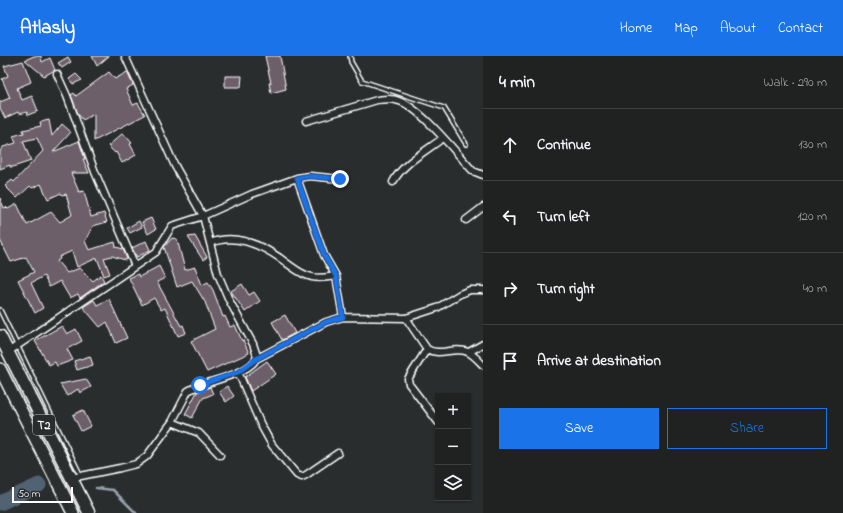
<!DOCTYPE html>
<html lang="en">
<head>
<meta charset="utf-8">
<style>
  body { margin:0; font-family:"Indie Flower",sans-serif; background:#282a2a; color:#f1f3f6 }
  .controls { position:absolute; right:12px; bottom:12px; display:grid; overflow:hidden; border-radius:0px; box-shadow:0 1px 3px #0004 }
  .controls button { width:36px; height:36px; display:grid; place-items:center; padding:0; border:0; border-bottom:1px solid #3d3f40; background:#202222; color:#f1f3f6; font:20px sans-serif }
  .scale { position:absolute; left:12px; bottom:10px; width:61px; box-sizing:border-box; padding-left:4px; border:2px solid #fff; border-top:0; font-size:11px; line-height:14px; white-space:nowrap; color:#fff; -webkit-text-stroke:3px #2a2d2e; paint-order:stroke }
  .stop { position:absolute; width:12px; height:12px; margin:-9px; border:3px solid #1a73e8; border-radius:50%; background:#fff }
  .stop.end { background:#1a73e8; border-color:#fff; box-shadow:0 1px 4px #0008 }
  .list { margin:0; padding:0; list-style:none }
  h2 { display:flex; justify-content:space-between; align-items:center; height:52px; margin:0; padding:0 16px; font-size:17px }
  h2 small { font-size:13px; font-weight:400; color:#a2a4a5 }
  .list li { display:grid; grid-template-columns:26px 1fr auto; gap:12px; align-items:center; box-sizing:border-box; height:72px; padding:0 16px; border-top:1px solid #3d3f40 }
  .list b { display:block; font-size:15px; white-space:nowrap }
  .list em { font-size:13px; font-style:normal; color:#a2a4a5 }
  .actions { display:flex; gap:8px; padding:12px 16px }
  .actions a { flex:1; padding:9px 0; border:1px solid #1a73e8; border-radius:0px; text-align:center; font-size:14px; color:#1a73e8 }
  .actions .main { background:#1a73e8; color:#fff }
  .icon { flex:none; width:22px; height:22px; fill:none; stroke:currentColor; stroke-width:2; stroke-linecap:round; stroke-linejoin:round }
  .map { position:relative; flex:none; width:483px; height:457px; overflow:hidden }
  header { display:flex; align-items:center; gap:24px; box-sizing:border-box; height:56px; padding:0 20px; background:#1a73e8; color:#fff }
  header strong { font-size:19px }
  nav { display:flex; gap:22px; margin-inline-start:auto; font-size:14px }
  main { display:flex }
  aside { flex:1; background:#202222 }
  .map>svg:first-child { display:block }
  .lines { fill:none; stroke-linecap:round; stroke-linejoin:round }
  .stream { stroke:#97a1ab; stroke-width:2.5 }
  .river { stroke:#516373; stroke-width:15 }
  .building { fill:#6d5e69; stroke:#fff }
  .service-casing { stroke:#fff; stroke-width:6 }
  .minor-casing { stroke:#fff; stroke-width:9 }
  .trunk-casing { stroke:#fff; stroke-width:14 }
  .service { stroke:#2a2d2e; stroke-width:3 }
  .minor { stroke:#2a2d2e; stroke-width:6 }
  .trunk { stroke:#2a2d2e; stroke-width:11 }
  .route { stroke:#1a73e8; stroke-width:5 }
  .labels { text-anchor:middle; stroke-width:3.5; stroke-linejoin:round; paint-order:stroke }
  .shield { fill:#2a2d2e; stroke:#bfc0c0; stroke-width:1 }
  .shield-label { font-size:12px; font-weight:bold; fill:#fff }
</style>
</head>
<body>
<header>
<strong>Atlasly</strong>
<nav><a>Home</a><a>Map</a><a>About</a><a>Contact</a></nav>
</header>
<main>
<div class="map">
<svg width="483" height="457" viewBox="0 0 483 457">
  <rect width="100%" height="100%" fill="#2a2d2e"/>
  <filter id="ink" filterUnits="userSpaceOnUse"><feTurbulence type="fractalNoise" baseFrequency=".025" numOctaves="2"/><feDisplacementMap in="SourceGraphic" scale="8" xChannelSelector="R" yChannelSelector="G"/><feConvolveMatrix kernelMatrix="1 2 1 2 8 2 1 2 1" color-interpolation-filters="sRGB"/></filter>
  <g filter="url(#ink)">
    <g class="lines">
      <path class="stream" d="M96,432L113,434L136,457"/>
      <path class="river" d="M0,447L39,429"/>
    </g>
    <path class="building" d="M34,0H41L42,6L50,2L55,14L44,20L25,4Z
      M92,0H109L97,10Z
      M265,0H280L286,33L271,37L269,27H271Z
      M68,1L71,6L62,12L58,7Z
      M23,5L31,26L17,32L22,44L32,40L38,55L28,59L27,56L19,58L18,56L5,62L0,52V46L10,42L2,23L8,20L4,10Z
      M109,16L115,23L127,16L133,29L126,33L133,49L138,47L145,59L94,85V58L83,64L78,58L71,39L74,37L76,40Z
      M76,18L82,24L73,28L69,23Z
      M225,20H242L241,31H225Z
      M49,64L52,80L62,68L71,76L53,96L79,85L85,103H83L89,117H71L79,136L84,135L91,161L104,157L107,166L93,170L85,185L89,194L115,186L116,191L123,193L127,203L125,204L112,200L104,202L110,218L104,220L97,202L77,211L72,195L59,201L60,203L57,205L67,217L80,212L93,225L101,219L104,225L80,242L78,238L70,242L60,225L49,231L44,220L31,227L43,252L35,257L18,224L34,216L26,201L11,206L0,184V142L4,152L6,151L8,153L17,148L27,169L51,156L60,166L72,159L66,138L62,139L61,137L48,143L41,128L32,132L30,130L17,142L5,130L12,124L14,126L43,95L37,82L23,85L31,105L13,111H10V109L0,113V95L3,91L16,87L13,80L24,77L23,74L41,70L40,66Z
      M123,77L132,87L130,88L136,99L122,107L116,96L115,97L108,90Z
      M151,162L156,173L148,178L142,166Z
      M139,165L142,171L130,177L127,172Z
      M195,180L207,201L203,204L188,181Z
      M172,182L177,183L185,214L195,211L202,229L208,226L213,234L223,261L225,260L230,271L235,269L242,285L243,284L249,297L207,316L191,285L215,273L205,246L192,225L177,231L164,191Z
      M146,185L150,194L137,201L132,192Z
      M159,210L165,222L157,226L181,270L183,269L186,277L178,280L165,252L161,254L154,242L142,249L129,222L138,218L139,221Z
      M242,228L249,239L254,236L260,245L245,256L231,235Z
      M109,243L127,282L116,287L107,266L100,271L83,251L94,244L97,249Z
      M285,259L295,277L282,284L272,266Z
      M62,270L67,278L76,273L82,285L67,293L73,304L57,310L55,306L49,309L35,285Z
      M90,300L93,309L77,314L74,305Z
      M267,305L276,318L251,335L245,321Z
      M86,323L91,331L80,337L78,333L67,340L60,328Z
      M227,330L234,340L226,346L219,336Z
      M210,331L213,338L203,342L192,362L185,358L197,336Z
      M83,354L91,370L81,375L73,359Z"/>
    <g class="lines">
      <defs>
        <path id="service" d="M350,0L351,6L362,25L444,52L466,88
          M0,254L81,420"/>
        <path id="minor" d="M57,18L67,40L95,116L135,210
          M306,65L377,44C385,43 392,42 399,45C421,52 456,97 473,115L483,119
          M297,122L324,199L336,220L343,261
          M393,126C403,107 426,95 443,82
          M466,164L483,151
          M210,187C237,176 266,191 288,208C295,213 302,219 312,221C320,223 328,221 336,220
          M406,262L427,293C440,301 454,290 468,296C474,299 479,305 483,309
          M427,293L408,323L409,328L438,366
          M8,296L156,196L172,170L203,160L252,138L297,122L310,120L340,123
          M469,296L483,288
          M256,303L326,266L343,261L406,262L437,252L460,238L470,234H483
          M238,316L261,369L272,389L297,419L302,421L306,419L338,397
          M172,366L199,377L220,399
          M71,422L120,412L136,408L147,400L172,366L188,335C203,325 253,319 257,300L253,288L229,244L218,218L203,160L175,110L125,0"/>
        <path id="trunk" d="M0,280L89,457
          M0,313L73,457"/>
      </defs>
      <use href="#service" class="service-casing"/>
      <use href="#minor" class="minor-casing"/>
      <use href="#trunk" class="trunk-casing"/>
      <use href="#service" class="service"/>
      <use href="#minor" class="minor"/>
      <use href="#trunk" class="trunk"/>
    </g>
  </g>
  <g class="lines" filter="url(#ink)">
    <path class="route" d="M200,329L238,316L256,303L326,266L343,261L336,220L324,199L297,122L310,120L340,123"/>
  </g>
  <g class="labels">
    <rect class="shield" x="33" y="359" width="22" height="20" rx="3"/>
    <g class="shield-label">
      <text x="44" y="373">T2</text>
    </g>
  </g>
</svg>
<div class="controls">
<button>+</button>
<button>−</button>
<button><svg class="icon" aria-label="layers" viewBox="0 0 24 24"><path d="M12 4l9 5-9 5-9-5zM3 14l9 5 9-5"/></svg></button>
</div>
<div class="scale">50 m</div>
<div class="stop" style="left:200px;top:329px"></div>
<div class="stop end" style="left:340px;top:123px"></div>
</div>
<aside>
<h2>4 min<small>Walk · 290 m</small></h2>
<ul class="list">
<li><svg class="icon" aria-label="ahead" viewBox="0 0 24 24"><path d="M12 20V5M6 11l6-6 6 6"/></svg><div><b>Continue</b></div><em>130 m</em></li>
<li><svg class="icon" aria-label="left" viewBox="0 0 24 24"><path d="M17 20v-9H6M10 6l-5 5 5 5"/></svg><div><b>Turn left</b></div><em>120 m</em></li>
<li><svg class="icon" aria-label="right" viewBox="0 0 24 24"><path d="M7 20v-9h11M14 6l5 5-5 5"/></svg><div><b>Turn right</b></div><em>40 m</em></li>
<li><svg class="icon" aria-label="arrive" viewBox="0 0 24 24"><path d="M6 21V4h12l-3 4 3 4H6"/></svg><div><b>Arrive at destination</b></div></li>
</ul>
<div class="actions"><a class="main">Save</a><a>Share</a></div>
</aside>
</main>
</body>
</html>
